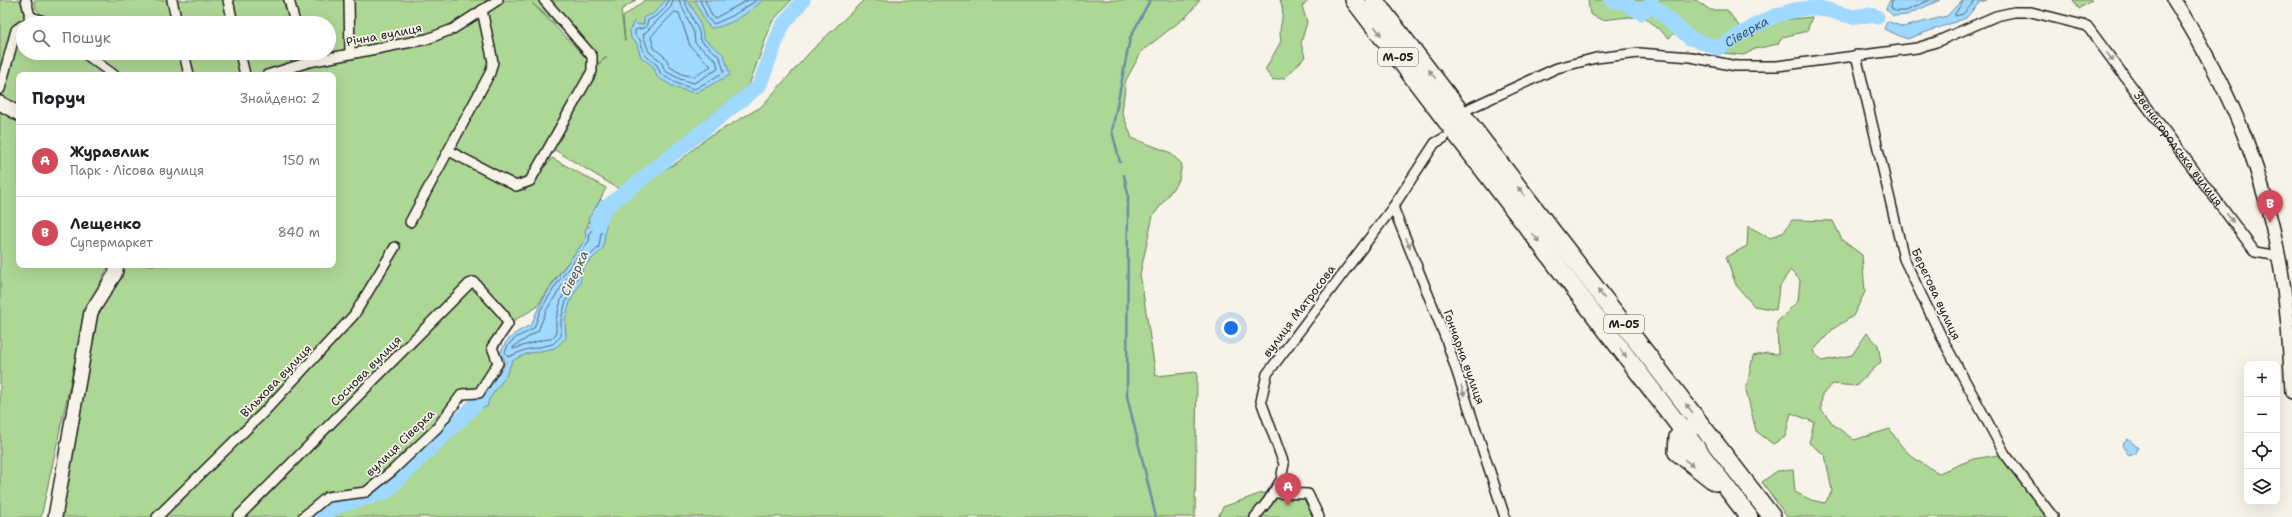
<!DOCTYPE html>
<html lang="uk">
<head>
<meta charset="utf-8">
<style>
  body { margin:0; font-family:"Shantell Sans",sans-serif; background:#f6f6f6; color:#202124 }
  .controls { position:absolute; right:12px; bottom:12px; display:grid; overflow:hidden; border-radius:8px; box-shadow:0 4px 16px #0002 }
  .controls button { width:36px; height:36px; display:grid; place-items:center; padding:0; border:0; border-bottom:1px solid #e0e0e0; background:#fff; color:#202124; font:20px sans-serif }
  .you { position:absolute; left:1231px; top:328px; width:14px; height:14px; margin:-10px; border:3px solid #fff; border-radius:50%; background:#1a73e8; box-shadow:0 0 0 6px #1a73e833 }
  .badge { display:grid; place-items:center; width:26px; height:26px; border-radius:50%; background:#d1495b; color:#fff; font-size:13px; font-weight:700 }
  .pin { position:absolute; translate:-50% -33px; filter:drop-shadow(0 1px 2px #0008) }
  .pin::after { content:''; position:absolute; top:21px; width:14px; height:12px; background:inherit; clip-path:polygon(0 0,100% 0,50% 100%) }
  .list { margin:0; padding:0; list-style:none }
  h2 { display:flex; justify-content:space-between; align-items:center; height:52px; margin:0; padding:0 16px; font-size:17px }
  h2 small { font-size:13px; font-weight:400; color:#757577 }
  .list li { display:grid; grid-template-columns:26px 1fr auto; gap:12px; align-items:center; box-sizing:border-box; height:72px; padding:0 16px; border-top:1px solid #e0e0e0 }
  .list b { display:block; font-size:15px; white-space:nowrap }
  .list p { margin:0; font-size:13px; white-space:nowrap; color:#757577 }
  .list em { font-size:13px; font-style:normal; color:#757577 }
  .icon { flex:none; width:22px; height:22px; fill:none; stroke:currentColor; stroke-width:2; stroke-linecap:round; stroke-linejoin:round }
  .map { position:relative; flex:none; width:2292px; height:517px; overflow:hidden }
  .search { position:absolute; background:#fff; box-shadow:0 4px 16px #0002; left:16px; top:16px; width:320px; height:44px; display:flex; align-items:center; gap:10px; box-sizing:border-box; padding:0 14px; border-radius:22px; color:#757577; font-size:15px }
  .panel { position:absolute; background:#fff; box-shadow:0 4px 16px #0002; left:16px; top:72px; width:320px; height:196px; border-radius:8px }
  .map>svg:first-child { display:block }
  .green { fill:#add795; stroke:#647a58; fill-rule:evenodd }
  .water { fill:#9fd9ff; stroke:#6b8da4 }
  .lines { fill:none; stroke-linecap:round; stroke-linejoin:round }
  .shore { stroke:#506877; stroke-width:1 }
  .stream { stroke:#6b8da4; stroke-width:2.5 }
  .river { stroke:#9fd9ff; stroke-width:15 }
  .street-casing { stroke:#1c1c1c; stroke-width:12 }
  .secondary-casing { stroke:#1c1c1c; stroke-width:16 }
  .highway-casing { stroke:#1c1c1c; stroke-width:20 }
  .street { stroke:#f7f3e8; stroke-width:9 }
  .secondary { stroke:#f7f3e8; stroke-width:13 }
  .highway { stroke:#f7f3e8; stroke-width:17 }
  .oneway { fill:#94928c }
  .labels { text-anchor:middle; stroke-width:3.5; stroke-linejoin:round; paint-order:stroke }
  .shield { fill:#f7f3e8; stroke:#5e5c59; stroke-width:1 }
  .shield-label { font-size:11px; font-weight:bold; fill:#1c1c1c }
  .street-label { font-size:12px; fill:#1c1c1c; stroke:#f7f3e8 }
  .water-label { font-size:13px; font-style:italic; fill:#435560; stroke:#f7f3e8 }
</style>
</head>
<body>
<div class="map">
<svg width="2292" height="517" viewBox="0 0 2292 517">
  <rect width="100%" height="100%" fill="#f7f3e8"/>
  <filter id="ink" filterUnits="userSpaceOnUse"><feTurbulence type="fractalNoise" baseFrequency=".025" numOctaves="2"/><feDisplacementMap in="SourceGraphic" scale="8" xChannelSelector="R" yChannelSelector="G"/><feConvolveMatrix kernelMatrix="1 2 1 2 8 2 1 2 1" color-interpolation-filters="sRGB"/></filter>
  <g filter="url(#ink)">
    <path class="green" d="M0,0H25L29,16L16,30L9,58L23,35V53H329V23H51L36,9L34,0H636L621,10L625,41L623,17L645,0H791L772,22L749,85L619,189L545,144L525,191L552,158L606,188L588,223L586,239L555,279L537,307L508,324L492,347L498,363L479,393L462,394L437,428L366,492L327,497L303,517H55L91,312L117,265H333V75H19V113L0,103ZM532,3L599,63L607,57L595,67Z
      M864,0H1200L1188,15L1142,51L1126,80L1122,112L1132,138L1169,152L1182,164L1179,180L1153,216L1140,274L1156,376L1197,372L1195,517H319L338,506L386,492L466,413L486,397L502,370L541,329L583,254L600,207L678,162L707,138L761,107L810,52Z
      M1280,0H1310L1302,6L1307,22L1301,43L1305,57L1285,78L1273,80L1265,70L1281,41C1277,25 1287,16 1280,0Z
      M1588,0H1696L1710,10H1727L1739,26L1757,32L1781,20L1812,17L1807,31L1783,37L1778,44L1755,49L1744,55L1723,53L1696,45L1676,32L1669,38L1646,18L1629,17L1602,20L1590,14Z
      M2073,0H2092L2079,9Z
      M0,111L19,119V265H109L86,311L41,517H0Z
      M1792,220L1833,221L1842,240L1862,255L1865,292L1853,316L1833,329L1813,351L1822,361L1852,355L1867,333L1878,345L1881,362L1856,386L1833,384L1822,394L1821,409L1834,425L1854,440L1890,429C1903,452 1916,461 1939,473L1973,459L2005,454L2053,517H1787L1762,482L1777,471L1793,470L1795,492L1811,500L1825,503L1832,491L1825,455L1809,443L1814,422L1791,413L1785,437L1773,444L1756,431L1746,390L1753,356L1767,353L1778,354L1777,322L1798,301L1800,280L1790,270L1779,288L1776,310L1754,306L1736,285L1726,257L1747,246L1748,226L1770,238L1784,232Z
      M1262,493L1304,496L1314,517H1218L1223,507Z"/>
    <path class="water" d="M666,0H686C695,8 703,27 703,38L724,55L730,75L695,93L676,88L657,77L654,67L641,57L636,42L631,39L630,30L634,21L638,25L644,24V17L653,14Z
      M695,0H763C751,11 729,27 711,28L705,22Z
      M1890,0H1940L1907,15L1893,16L1886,9Z
      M1962,0H1987L1980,2L1966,18L1907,39L1884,29L1887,21L1903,27L1947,16Z
      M601,199L608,210L603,249L583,267L580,283L570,302L565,320L566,338L555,348L526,354L512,361L506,376L489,399L487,407L475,409L460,421L463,409L483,397L506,362L500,353C507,337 516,332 531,325C543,293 565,267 586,239L585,229L591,225L588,219Z
      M2128,439L2138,448L2136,453L2129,456L2122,445Z"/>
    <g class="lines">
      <path class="shore" d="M668,0C667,9 656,17 648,20L646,27L635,30V35L640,40L645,55L657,65L661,74L678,84L695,89L724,72L720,57L700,40L699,32L684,0
        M673,0L671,7L643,35L649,52L661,61L665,71L680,79L694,83L718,69L716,60L695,43L694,33L679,0
        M700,0L708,19L714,24L732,16L757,0
        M705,0L712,16L715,18L748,0
        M1892,0L1891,8L1895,11H1906L1930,0
        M1964,0L1955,14V16L1963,14L1976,0
        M675,12L679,13L690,46L711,66L694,77L682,74L670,67L666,58L654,48L651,37Z
        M600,209H602L604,212L599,247L580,265L576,281L566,301L561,320V336L553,344L525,350L508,357L505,352C510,337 522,336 534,328L541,309L558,282L589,241L590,232L595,226L593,219Z
        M568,277L571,279L561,300L556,320V334L551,339L542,340L513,349V347L538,331L546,311Z"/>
      <path class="stream" d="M1120,162L1112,131L1130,38L1150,0
        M1124,175L1128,194L1127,396L1156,517"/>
      <g class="river">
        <path id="s1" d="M1611,0L1625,3L1641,13L1651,4L1690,38L1718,48C1748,30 1778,8 1814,8C1826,8 1838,14 1850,16C1859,18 1869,12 1877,17"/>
        <path d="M598,225L604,209L759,86L782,26L803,0"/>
        <path d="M319,517L338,506L386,492L475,405"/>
      </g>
      <defs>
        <g id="street">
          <path d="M26,0L31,20"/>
          <path d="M172,0L177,23"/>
          <path d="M228,0L233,23"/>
          <path d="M289,0L295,23"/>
          <path d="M349,0L350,53"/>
          <path d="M27,23L31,20L29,16L48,23"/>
          <path d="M84,53L114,75"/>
          <path d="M184,53L189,75"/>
          <path d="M240,53L245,75"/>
          <path d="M1856,55L1904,259L1944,342L2005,454L2053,517"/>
          <path d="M267,75L309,62L427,39L453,29L498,0"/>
          <path d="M0,89L16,30L23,25"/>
          <path id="s2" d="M1470,108L1557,68L1596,58L1639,53L1691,57L1736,66H1777L1917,48L1936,42L1996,16L2014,12H2031L2087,26L2255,252L2279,256"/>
          <path d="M449,151L516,186L530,181L592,71V56L544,0"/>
          <path d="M1393,207L1446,339L1505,517"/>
          <path d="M410,222L490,73L493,62L482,10"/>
          <path d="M1273,493L1308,494L1319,517"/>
          <path d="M157,517L264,412L354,315L395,247"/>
          <path d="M238,517L469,284L474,282L504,315L508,324L492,347L498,363L479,393L462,394L437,428L392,471L366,492L327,497L303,517"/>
          <path d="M1255,517L1268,501L1281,480L1284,464L1261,401L1267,374L1393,207L1435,143L1444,138"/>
        </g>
        <path id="secondary" d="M2174,0C2234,96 2268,177 2284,289C2289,323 2290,358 2292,392
          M0,103L19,114
          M55,517L91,312L115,274L117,265"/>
        <path id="highway" d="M1354,0L1749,517
          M1374,0L1772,517
          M1691,428L1682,431L1678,437L1677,452L1715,482"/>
      </defs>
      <use href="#street" class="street-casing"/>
      <use href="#secondary" class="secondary-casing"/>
      <use href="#highway" class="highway-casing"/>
      <use href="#street" class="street"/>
      <use href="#secondary" class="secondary"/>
      <use href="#highway" class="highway"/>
    </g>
    <defs><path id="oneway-solid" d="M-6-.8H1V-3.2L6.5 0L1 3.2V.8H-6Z"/></defs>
    <g class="oneway">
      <use href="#oneway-solid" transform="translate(1378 31) rotate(53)"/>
      <use href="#oneway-solid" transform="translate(2110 57) rotate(53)"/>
      <use href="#oneway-solid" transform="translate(1432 74) rotate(-127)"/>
      <use href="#oneway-solid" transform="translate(1521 191) rotate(-128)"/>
      <use href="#oneway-solid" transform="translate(2230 218) rotate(53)"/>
      <use href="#oneway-solid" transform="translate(1536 238) rotate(53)"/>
      <use href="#oneway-solid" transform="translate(1408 243) rotate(68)"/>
      <use href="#oneway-solid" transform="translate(1601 294) rotate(-128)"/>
      <use href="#oneway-solid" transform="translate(1623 353) rotate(53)"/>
      <use href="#oneway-solid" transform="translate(1463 391) rotate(71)"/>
      <use href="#oneway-solid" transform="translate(1689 408) rotate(-128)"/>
      <use href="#oneway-solid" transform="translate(1689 463) rotate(37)"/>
    </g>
  </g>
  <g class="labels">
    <g class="shield">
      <rect x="1378" y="48" width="40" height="18" rx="3"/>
      <rect x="1604" y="315" width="40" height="18" rx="3"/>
    </g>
    <g class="shield-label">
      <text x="1398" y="61">М-05</text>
      <text x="1624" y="328">М-05</text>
    </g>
    <g class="street-label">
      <text transform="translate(384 35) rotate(-11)" y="4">Річна вулиця</text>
      <text dy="4" stroke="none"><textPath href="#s2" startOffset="791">Звенигородська вулиця</textPath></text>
      <text transform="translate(1936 294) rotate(65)" y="4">Берегова вулиця</text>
      <text transform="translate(1299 311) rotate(-53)" y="4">вулиця Матросова</text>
      <text transform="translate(1464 357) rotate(70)" y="4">Гончарна вулиця</text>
      <text transform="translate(366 371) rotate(-45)" y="4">Соснова вулиця</text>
      <text transform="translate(276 381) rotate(-46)" y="4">Вільхова вулиця</text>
      <text transform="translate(400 443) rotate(-44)" y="4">вулиця Сіверка</text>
    </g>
    <g class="water-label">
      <text dy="5" stroke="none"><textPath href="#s1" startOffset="161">Сіверка</textPath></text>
      <text transform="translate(574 273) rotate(-65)" y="5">Сіверка</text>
    </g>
  </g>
</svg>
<div class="controls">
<button>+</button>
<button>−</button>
<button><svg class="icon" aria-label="locate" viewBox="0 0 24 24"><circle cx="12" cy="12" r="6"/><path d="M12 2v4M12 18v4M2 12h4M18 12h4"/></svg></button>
<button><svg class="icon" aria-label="layers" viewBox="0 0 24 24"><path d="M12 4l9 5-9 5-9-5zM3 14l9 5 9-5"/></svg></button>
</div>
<div class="you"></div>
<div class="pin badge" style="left:1288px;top:506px">A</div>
<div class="pin badge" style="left:2270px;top:223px">B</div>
<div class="search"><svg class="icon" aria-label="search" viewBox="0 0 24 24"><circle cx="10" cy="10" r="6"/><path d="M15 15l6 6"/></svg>Пошук</div>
<section class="panel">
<h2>Поруч<small>Знайдено: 2</small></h2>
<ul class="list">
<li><span class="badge">A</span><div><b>Журавлик</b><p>Парк · Лісова вулиця</p></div><em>150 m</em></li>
<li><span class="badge">B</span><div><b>Лещенко</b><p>Супермаркет</p></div><em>840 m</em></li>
</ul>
</section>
</div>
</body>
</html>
